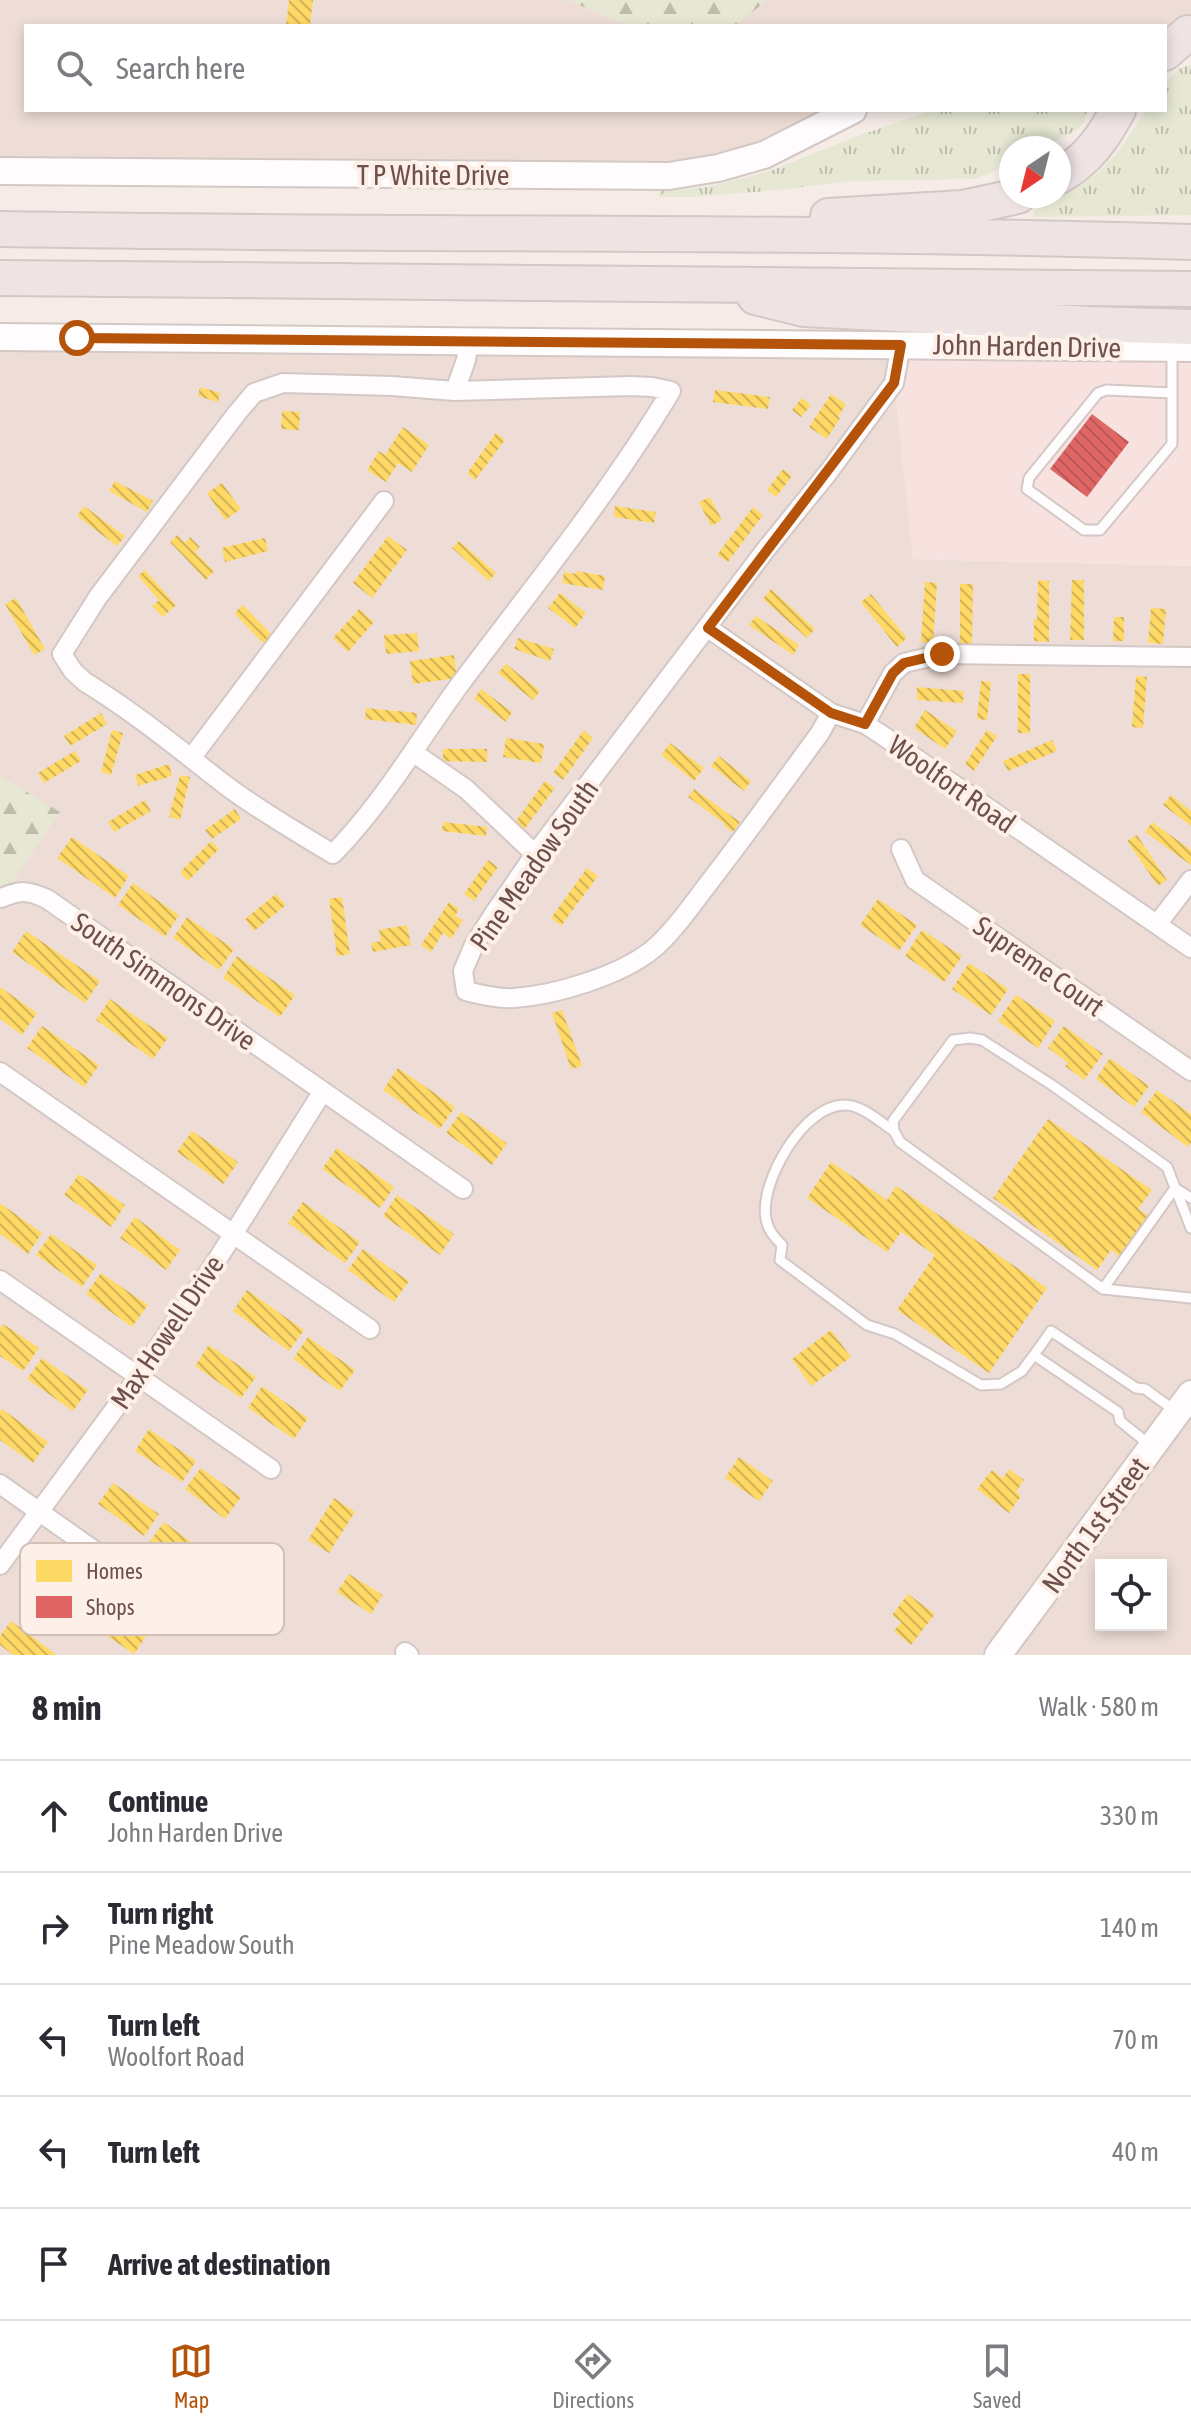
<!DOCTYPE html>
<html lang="en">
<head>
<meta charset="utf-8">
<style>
  body { margin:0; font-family:"Asap Condensed",sans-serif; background:#f7f7f7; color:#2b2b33 }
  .controls { position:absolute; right:24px; bottom:24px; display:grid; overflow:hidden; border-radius:0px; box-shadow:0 4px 12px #0003 }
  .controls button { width:72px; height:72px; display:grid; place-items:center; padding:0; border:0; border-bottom:2px solid #e1e1e2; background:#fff; color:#2b2b33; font:40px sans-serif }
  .compass { position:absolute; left:999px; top:136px; width:72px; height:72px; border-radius:50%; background:#fff; box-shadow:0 4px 12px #0003; rotate:215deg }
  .stop { position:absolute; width:24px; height:24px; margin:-18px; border:6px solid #b45309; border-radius:50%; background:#fff }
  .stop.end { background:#b45309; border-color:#fff; box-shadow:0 2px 8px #0008 }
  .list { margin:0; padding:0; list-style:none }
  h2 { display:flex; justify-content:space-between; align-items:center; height:104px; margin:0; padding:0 32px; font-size:34px }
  h2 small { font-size:26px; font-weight:400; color:#7c7c81 }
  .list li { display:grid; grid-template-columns:52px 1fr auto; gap:24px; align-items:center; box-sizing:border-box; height:112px; padding:0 32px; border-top:2px solid #e1e1e2 }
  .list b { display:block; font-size:30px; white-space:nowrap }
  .list p { margin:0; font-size:26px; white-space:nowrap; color:#7c7c81 }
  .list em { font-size:26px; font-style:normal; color:#7c7c81 }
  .icon { flex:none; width:44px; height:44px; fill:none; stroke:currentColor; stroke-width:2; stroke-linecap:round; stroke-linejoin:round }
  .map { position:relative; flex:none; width:1191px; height:1655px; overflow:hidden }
  .search { position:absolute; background:#fff; box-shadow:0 4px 12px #0003; left:24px; right:24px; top:24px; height:88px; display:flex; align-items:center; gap:20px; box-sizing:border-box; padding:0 28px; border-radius:0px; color:#7c7c81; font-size:30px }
  .sheet { height:664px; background:#fff }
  nav { display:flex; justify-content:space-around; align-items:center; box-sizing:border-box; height:112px; border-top:2px solid #e1e1e2; background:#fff; font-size:22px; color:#7c7c81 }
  nav a { display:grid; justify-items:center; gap:4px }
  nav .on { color:#b45309 }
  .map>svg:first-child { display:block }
  .residential { fill:#edddd6; fill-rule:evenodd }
  .commercial { fill:#f7e2df }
  .grass { fill:url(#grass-tufts) }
  .forest { fill:url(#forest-firs) }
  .homes { fill:url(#homes-back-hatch) }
  .shops { fill:url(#shops-back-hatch) }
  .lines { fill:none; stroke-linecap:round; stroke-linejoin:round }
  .lane-casing { stroke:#d3c8c6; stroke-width:13 }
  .street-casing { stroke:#d3c8c6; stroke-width:22 }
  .secondary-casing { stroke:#d4c8c4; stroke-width:30 }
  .highway-casing { stroke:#d3c8c6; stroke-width:38 }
  .lane { stroke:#fefcfc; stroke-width:9 }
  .street { stroke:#fefcfc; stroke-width:18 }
  .secondary { stroke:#fefcfc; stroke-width:26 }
  .highway { stroke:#efe4e4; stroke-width:34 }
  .route { stroke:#b45309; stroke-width:10 }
  .labels { text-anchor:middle; stroke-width:8; stroke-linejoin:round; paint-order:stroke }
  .street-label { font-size:28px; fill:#6f504c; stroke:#fdf0e8 }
  .key { fill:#fdf0e8; stroke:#d2c0b9; stroke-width:2 }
  .key-label { font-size:22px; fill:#6f504c }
</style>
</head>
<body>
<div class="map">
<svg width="1191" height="1655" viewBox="0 0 1191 1655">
  <defs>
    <pattern id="grass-tufts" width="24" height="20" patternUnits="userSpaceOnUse" patternTransform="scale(2)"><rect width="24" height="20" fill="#e6e8d4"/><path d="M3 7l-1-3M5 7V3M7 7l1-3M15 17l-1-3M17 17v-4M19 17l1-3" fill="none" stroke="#bfbeae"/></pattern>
    <pattern id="forest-firs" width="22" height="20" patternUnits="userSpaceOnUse" patternTransform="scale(2)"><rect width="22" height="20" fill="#e6e8d4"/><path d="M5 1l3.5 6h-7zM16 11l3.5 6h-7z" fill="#bfbeae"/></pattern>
    <pattern id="homes-back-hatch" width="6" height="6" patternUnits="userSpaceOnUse" patternTransform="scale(2)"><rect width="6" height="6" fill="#ffd966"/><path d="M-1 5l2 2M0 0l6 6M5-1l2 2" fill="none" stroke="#d3b256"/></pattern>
    <pattern id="shops-back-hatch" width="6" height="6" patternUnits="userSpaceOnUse" patternTransform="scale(2)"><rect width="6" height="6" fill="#e06666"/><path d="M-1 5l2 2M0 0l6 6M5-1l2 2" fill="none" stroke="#ba5656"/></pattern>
  </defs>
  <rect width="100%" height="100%" fill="#f5ece8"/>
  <path class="residential" d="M0,0H1191V33L1165,32V26H26V110H853L718,168L0,171Z
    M0,337L901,345L913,559L1191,566V1655H0V900L59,812L0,776ZM1101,1565H1161V1625H1101Z"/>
  <path class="commercial" d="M901,332L1191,336V566L913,559L894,383L901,345Z"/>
  <path class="grass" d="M1191,65V215L1033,217L1034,211L1093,177L1116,154L1147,110H1165V83L1178,69Z
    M932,110H1087L1085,121L1077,130L1042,148H1011V165L975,179L851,181L778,190L694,197H659V191L708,187L770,171L847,140Z"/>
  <path class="forest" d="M568,0H767L735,26H628Z
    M0,776L60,812L0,900Z"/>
  <path class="homes" d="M289,0H313L310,26H286Z
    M200,387L220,393L218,402L198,396Z
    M715,390L770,397L768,409L713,402Z
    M831,394L846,404L838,417L840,418L827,439L809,427Z
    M802,398L811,405L801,417L792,410Z
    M282,411L300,412L299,430L281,429Z
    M403,427L429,445L412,472L398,463L386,482L367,470L379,451L385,455Z
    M496,433L505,440L475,480L467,473Z
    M783,469L792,476L776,497L767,490Z
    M115,481L153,501L147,512L109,491Z
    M222,483L241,509L225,520L207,493Z
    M710,497L722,520L711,526L699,502Z
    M84,506L125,536L117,546L77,516Z
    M615,506L656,512L654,523L614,517Z
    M753,507L763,515L728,562L717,555Z
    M177,535L185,543L190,537L200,547L195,552L214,571L206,580L170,542Z
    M388,536L407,550L372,598L353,583Z
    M265,538L268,551L225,562L222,548Z
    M459,541L496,573L489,581L452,548Z
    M145,570L176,605L163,617L152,606L159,600L138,576Z
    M577,571L605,576L603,590L562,583L564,572L577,574Z
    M1038,580L1049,581V642L1034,641V619H1037Z
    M1072,580H1084V640H1070Z
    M925,582L937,583L933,643L921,642Z
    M960,584H973L972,644H960Z
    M771,589L815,629L807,638L763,599Z
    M560,593L586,613L575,628L548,608Z
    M871,594L907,638L897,647L861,602Z
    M16,598L45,649L34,655L5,604Z
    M243,605L272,635L263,643L234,613Z
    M1151,608L1166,609L1163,644L1148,643Z
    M359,609L374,622L348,652L333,638Z
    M756,616L799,645L793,655L749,625Z
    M1114,617H1124V641H1113Z
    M417,633L419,651L386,654L384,635Z
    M518,638L554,649L550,661L514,649Z
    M454,655L457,678L413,684L410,661Z
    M506,664L540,691L533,700L498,673Z
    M1018,674H1030V733H1018Z
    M1136,676L1147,677L1143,728L1132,727Z
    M981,681L991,682L987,720L977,719Z
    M917,687L964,691L963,703L917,700Z
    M481,689L512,712L506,722L474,699Z
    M366,708L417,713L416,725L365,719Z
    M925,710L957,731L945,749L914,728Z
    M101,713L107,724L70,746L64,736Z
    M112,730L123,733L111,775L101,772Z
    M584,730L593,738L563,780L553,773Z
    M987,730L997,736L974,771L965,764Z
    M506,738L544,744L541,763L503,757Z
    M1052,740L1057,751L1008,771L1003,761Z
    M670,743L704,768L694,781L661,755Z
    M443,749H487V762L443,761Z
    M75,751L81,761L44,783L38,773Z
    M719,756L751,781L744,791L711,766Z
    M169,764L172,776L138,786L135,775Z
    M180,775L190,777L180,820L169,817Z
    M545,781L555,788L523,831L514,824Z
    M694,789L740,822L733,832L724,826L725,824L688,797Z
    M1171,795L1191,811V826L1163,805Z
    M145,800L151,811L114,832L108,822Z
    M235,809L241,819L212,839L205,830Z
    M443,822L487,827L486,836L442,831Z
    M1152,822L1191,850V865L1145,832Z
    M1137,835L1167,880L1158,886L1127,841Z
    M72,837L129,876L115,898L57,858Z
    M211,841L219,849L188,881L180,872Z
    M488,860L498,867L474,901L464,894Z
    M587,868L598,876L561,926L551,918Z
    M133,883L179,915L165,937L118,905Z
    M276,894L286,905L254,931L245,919Z
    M342,897L350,954L337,956L329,899Z
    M878,899L917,925L899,951L860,925Z
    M449,902L459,909L455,916L463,920L451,939L443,933L431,952L421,945Z
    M187,917L234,949L219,970L173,938Z
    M407,925L411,945L373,952L371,943L381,941L379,930Z
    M922,930L962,956L944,982L905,956Z
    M26,931L100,981L85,1003L12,952Z
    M237,956L295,995L280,1017L223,978Z
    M969,963L1008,989L991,1015L952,989Z
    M0,987L37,1013L22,1035L0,1019Z
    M1016,995L1055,1021L1038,1048L998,1021Z
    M110,999L168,1038L153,1059L96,1020Z
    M562,1010L582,1066L571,1069L552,1013Z
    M42,1026L99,1065L84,1087L27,1048Z
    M1064,1026L1103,1054L1084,1080L1065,1066L1068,1063L1048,1048Z
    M1110,1058L1149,1086L1134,1107L1096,1079Z
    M398,1068L455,1107L440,1129L383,1090Z
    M1157,1090L1191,1114V1143L1188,1147L1141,1112Z
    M461,1112L507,1143L492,1165L446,1133Z
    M1048,1119L1152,1190L1138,1209L1150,1217L1122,1258L1111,1250L1097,1270L993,1198Z
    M192,1131L238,1162L223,1184L177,1152Z
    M337,1148L394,1187L380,1208L322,1169Z
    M831,1162L887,1200L896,1186L1047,1288L989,1373L897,1310L935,1255L901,1232L887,1252L807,1198Z
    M79,1174L125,1205L111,1227L64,1195Z
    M397,1195L454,1234L440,1255L383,1216Z
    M303,1202L360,1242L345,1263L288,1223Z
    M0,1203L42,1233L28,1254L0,1234Z
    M135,1217L180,1250L166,1270L120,1238Z
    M51,1234L97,1265L82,1287L36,1255Z
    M363,1249L409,1281L394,1302L348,1270Z
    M101,1273L148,1305L132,1327L86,1294Z
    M247,1290L304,1330L289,1351L233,1311Z
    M3,1324L39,1348L23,1371L0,1356V1328Z
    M831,1330L851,1357L811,1386L792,1359Z
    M308,1337L355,1370L340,1391L293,1359Z
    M209,1345L256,1377L241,1398L195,1366Z
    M42,1358L88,1390L73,1411L27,1379Z
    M262,1386L308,1418L294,1439L248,1408Z
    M2,1409L48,1442L33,1463L0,1440V1412Z
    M149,1429L196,1461L182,1482L135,1451Z
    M739,1457L773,1481L759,1501L725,1478Z
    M201,1468L241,1497L225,1519L185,1489Z
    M1009,1469L1024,1480L1016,1492L1021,1496L1009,1513L977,1489L992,1470L1003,1478Z
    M113,1483L159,1514L144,1536L98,1504Z
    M334,1498L355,1512L329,1553L308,1540Z
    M164,1522L209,1555L194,1576L148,1544Z
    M349,1574L383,1595L371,1614L337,1592Z
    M908,1594L935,1614L911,1645L894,1631L901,1622L892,1615Z
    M102,1601L148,1633L134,1654L87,1622Z
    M11,1621L57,1655H13L0,1645V1636Z"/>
  <path class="shops" d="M1092,414L1129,442L1087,497L1050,469Z"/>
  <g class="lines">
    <defs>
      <path id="lane" d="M1172,393L1107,390L1098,393L1029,478L1027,489L1084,530H1100L1172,444V351
        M894,1131C880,1122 862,1105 845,1105C804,1104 759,1182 766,1219C768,1230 774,1237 782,1245L780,1260L867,1325L895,1334L981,1385L1001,1384L1022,1371L1034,1355L1118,1412L1120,1421L1151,1446
        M1175,1188L1103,1289L1191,1298
        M1175,1188L1191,1198
        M1103,1289L900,1142L894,1131L893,1121L953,1040L970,1038L982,1040L1052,1085L1167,1167L1191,1228
        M1034,1355L1051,1331L1136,1388L1145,1389L1174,1410"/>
      <path id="street" d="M283,383L392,386L455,391L631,386L652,387L671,391C609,494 533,587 461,683C419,740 383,803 333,854C297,832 258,810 224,784C179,749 134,712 85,682L73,671L62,654L98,597L237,413L254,393Z
        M455,391L466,360L469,341
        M708,628L831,713L865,724L882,735L1191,948
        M831,713L820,733C784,782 748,832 711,880C695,901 672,934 652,950C619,976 556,995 514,998C498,999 481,995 466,991L463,971L474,945L495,912L535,854L767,548L827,474L894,383L901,345
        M865,724L893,673L904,663L942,654L1191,657
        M414,753L466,789L535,854
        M192,757L384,501
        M901,849L915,880L1191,1071
        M1,898C21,890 27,890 47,899L463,1189
        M1158,923L1191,880
        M0,1072L370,1329
        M0,1280L271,1469
        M0,1484L163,1599
        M0,1565L139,1376L217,1260L323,1091
        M405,1652L409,1655"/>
      <path id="secondary" d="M0,171L669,176L718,168L764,155L853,110
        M0,337L1191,348
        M998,1655L1191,1394"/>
      <path id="highway" d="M1165,53L1188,33
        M1059,176C1088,160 1103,138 1118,110
        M828,216L962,208L1018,196
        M0,229C397,236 794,230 1191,242
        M0,278L1191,289
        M755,297L804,309L1090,324L1191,327"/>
    </defs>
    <use href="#lane" class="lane-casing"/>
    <use href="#street" class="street-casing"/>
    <use href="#secondary" class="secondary-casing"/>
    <use href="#highway" class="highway-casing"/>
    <use href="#lane" class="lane"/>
    <use href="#street" class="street"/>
    <use href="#secondary" class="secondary"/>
    <use href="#highway" class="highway"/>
  </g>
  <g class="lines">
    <path class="route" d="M77,338L901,345L894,383L708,628L831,713L865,724L893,673L904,663L942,654"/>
  </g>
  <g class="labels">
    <g class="street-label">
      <text x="433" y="185">T P White Drive</text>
      <text transform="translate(1027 346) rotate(1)" y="10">John Harden Drive</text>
      <text transform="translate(952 784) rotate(35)" y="10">Woolfort Road</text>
      <text transform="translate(534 865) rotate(-55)" y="10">Pine Meadow South</text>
      <text transform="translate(1039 966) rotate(35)" y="10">Supreme Court</text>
      <text transform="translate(164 981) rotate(35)" y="10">South Simmons Drive</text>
      <text transform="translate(167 1332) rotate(-56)" y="10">Max Howell Drive</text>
      <text transform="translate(1095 1525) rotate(-54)" y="10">North 1st Street</text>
    </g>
  </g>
  <rect x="20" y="1543" width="264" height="92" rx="12" class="key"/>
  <rect x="36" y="1560" width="36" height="22" fill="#ffd966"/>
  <rect x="36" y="1596" width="36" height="22" fill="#e06666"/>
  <g class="key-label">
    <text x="86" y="1579">Homes</text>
    <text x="86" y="1615">Shops</text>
  </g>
</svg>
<div class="controls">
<button><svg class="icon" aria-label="locate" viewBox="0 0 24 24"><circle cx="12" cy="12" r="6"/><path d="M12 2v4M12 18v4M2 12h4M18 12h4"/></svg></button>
</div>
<svg class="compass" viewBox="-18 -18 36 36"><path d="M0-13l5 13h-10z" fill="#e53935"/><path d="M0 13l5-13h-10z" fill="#7c7c81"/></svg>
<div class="stop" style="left:77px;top:338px"></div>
<div class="stop end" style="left:942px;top:654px"></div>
<div class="search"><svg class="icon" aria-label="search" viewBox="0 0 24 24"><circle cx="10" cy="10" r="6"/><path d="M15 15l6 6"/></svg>Search here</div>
</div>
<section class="sheet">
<h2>8 min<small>Walk · 580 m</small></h2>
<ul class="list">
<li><svg class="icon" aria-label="ahead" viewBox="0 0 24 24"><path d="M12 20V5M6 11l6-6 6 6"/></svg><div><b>Continue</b><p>John Harden Drive</p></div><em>330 m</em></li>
<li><svg class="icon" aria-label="right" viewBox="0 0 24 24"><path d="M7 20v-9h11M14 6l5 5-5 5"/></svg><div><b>Turn right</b><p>Pine Meadow South</p></div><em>140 m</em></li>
<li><svg class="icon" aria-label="left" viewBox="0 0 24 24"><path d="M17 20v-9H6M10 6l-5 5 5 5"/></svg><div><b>Turn left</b><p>Woolfort Road</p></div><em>70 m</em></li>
<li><svg class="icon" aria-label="left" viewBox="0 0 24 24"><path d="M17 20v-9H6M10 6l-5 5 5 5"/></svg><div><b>Turn left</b></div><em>40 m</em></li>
<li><svg class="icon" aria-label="arrive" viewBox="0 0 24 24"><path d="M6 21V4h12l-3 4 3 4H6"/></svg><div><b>Arrive at destination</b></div></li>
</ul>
</section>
<nav>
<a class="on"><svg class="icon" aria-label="map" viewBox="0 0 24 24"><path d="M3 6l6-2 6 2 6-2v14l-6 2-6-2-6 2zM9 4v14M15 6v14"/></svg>Map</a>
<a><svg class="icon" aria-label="directions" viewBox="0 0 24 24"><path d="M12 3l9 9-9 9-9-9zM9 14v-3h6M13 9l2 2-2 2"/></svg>Directions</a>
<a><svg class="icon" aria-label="saved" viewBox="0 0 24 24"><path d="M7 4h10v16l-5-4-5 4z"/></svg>Saved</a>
</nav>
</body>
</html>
